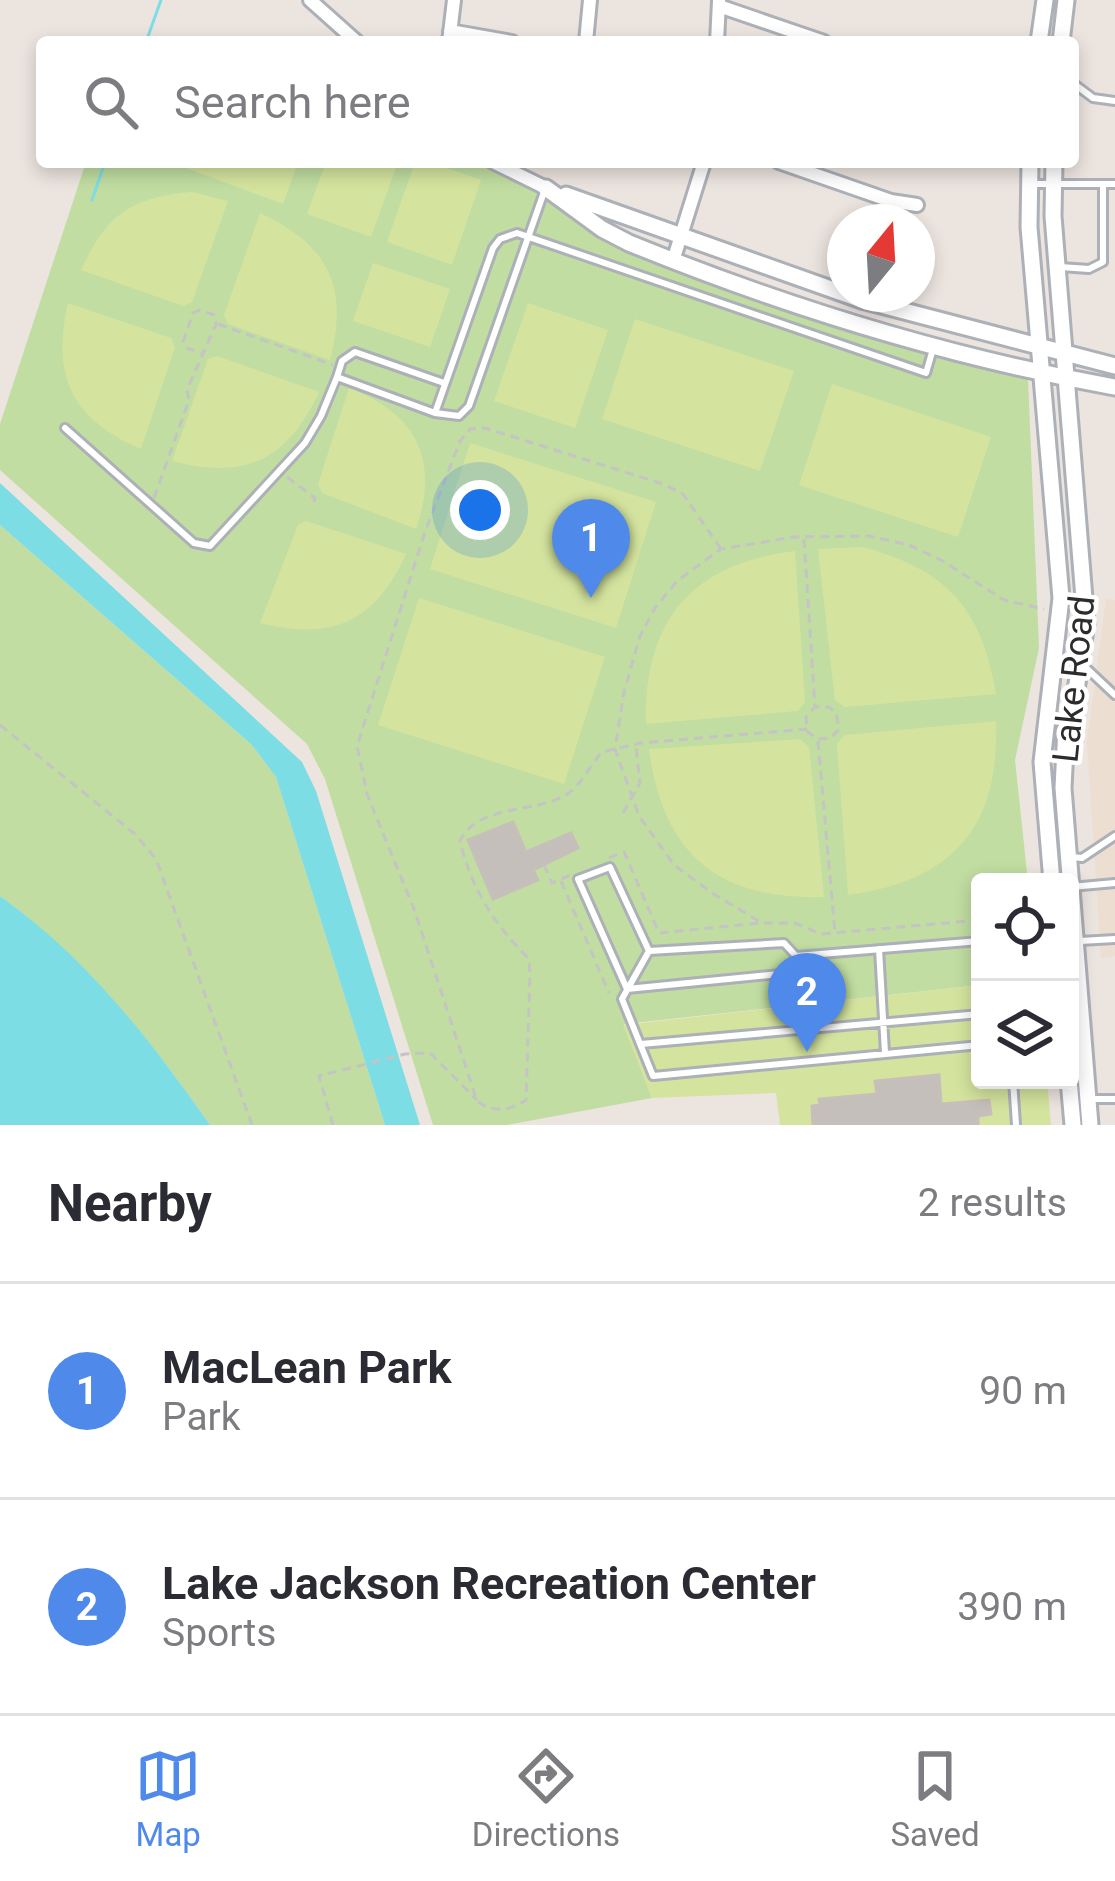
<!DOCTYPE html>
<html lang="en">
<head>
<meta charset="utf-8">
<style>
  body { margin:0; font-family:Roboto,sans-serif; background:#f7f7f7; color:#2b2b33 }
  .controls { position:absolute; right:36px; bottom:36px; display:grid; overflow:hidden; border-radius:12px; box-shadow:0 6px 18px #0003 }
  .controls button { width:108px; height:108px; display:grid; place-items:center; padding:0; border:0; border-bottom:3px solid #e1e1e2; background:#fff; color:#2b2b33; font:60px sans-serif }
  .compass { position:absolute; left:827px; top:204px; width:108px; height:108px; border-radius:50%; background:#fff; box-shadow:0 6px 18px #0003; rotate:18deg }
  .you { position:absolute; left:480px; top:510px; width:42px; height:42px; margin:-30px; border:9px solid #fff; border-radius:50%; background:#1a73e8; box-shadow:0 0 0 18px #1a73e833 }
  .badge { display:grid; place-items:center; width:78px; height:78px; border-radius:50%; background:#4f8aea; color:#fff; font-size:39px; font-weight:700 }
  .pin { position:absolute; translate:-50% -99px; filter:drop-shadow(0 3px 6px #0008) }
  .pin::after { content:''; position:absolute; top:63px; width:42px; height:36px; background:inherit; clip-path:polygon(0 0,100% 0,50% 100%) }
  .list { margin:0; padding:0; list-style:none }
  h2 { display:flex; justify-content:space-between; align-items:center; height:156px; margin:0; padding:0 48px; font-size:51px }
  h2 small { font-size:39px; font-weight:400; color:#7c7c81 }
  .list li { display:grid; grid-template-columns:78px 1fr auto; gap:36px; align-items:center; box-sizing:border-box; height:216px; padding:0 48px; border-top:3px solid #e1e1e2 }
  .list b { display:block; font-size:45px; white-space:nowrap }
  .list p { margin:0; font-size:39px; white-space:nowrap; color:#7c7c81 }
  .list em { font-size:39px; font-style:normal; color:#7c7c81 }
  .icon { flex:none; width:66px; height:66px; fill:none; stroke:currentColor; stroke-width:2; stroke-linecap:round; stroke-linejoin:round }
  .map { position:relative; flex:none; width:1115px; height:1125px; overflow:hidden }
  .search { position:absolute; background:#fff; box-shadow:0 6px 18px #0003; left:36px; right:36px; top:36px; height:132px; display:flex; align-items:center; gap:30px; box-sizing:border-box; padding:0 42px; border-radius:12px; color:#7c7c81; font-size:45px }
  .sheet { height:588px; background:#fff }
  nav { display:flex; justify-content:space-around; align-items:center; box-sizing:border-box; height:168px; border-top:3px solid #e1e1e2; background:#fff; font-size:33px; color:#7c7c81 }
  nav a { display:grid; justify-items:center; gap:6px }
  nav .on { color:#4f8aea }
  .map>svg:first-child { display:block }
  .education { fill:#ecded1 }
  .green { fill:#c1dda1 }
  .pitch { fill:#d4e49e }
  .water { fill:#7cdde4 }
  .lines { fill:none; stroke-linecap:round; stroke-linejoin:round }
  .stream { stroke:#7cdde4; stroke-width:3 }
  .building { fill:#c5bfbb; stroke:#c7bfb9; stroke-width:3 }
  .service-casing { stroke:#acb0b7; stroke-width:12 }
  .minor-casing { stroke:#acb0b7; stroke-width:18 }
  .tertiary-casing { stroke:#acb0b7; stroke-width:21 }
  .path { stroke:#c4c4c4; stroke-width:3; stroke-dasharray:9 6; stroke-linecap:butt }
  .service { stroke:#fff; stroke-width:6 }
  .minor { stroke:#fff; stroke-width:12 }
  .tertiary { stroke:#fff; stroke-width:15 }
  .labels { text-anchor:middle; stroke-width:9; stroke-linejoin:round; paint-order:stroke }
  .street-label { font-size:36px; fill:#2c2c2c; stroke:#fff }
</style>
</head>
<body>
<div class="map">
<svg width="1115" height="1125" viewBox="0 0 1115 1125">
  <rect width="100%" height="100%" fill="#ece4df"/>
  <path class="education" d="M1106,599L1115,600V956L1101,958L1087,742Z"/>
  <path class="green" d="M86,162H487L607,235L901,344L1028,378L1039,648L1015,760L1028,882H980V985L624,1024L652,1098L507,1125H433L325,779L307,744L0,470V424Z
    M0,525L252,745L276,777L385,1125H210C150,1039 86,958 0,896Z"/>
  <path class="pitch" d="M170,162H298L283,204Z
    M326,162H398L371,237L307,214Z
    M415,162H430L481,180L452,265L387,242Z
    M192,192L228,201L192,302L183,306L81,270C106,215 131,197 192,192Z
    M260,213C329,245 349,287 330,360L228,324L224,315Z
    M373,263L450,289L430,347L353,321Z
    M68,303L171,338L175,347L141,449C72,419 51,377 68,303Z
    M528,303L608,330L575,428L494,401Z
    M635,319L794,371L760,471L602,419Z
    M217,356L319,392C287,461 245,480 172,461L208,359Z
    M832,384L991,437L958,537L799,485Z
    M349,388C417,414 440,460 416,529L322,493L318,484Z
    M470,443L656,502L616,628L430,569Z
    M306,521L406,554C375,622 333,641 260,623L298,525Z
    M862,547C946,569 982,608 996,694L845,707L835,700L818,549Z
    M795,551L805,702L798,711L646,724C644,619 692,564 795,551Z
    M419,598L605,657L564,784L378,725Z
    M996,721C1000,827 953,881 848,895L837,744L845,735Z
    M800,739L809,747L824,897C718,900 663,855 649,749Z
    M980,985V1080H1047L1051,1125H780L776,1093L652,1098L623,1025Z"/>
  <path class="water" d="M0,483L302,762L316,791L420,1125H385L276,777L252,745L0,525Z
    M0,896C86,957 150,1039 210,1125H0Z"/>
  <g class="lines">
    <path class="stream" d="M146,42L161,0
      M92,200L105,162"/>
  </g>
  <path class="building" d="M513,822L526,852L571,833L578,848L533,870L538,880L493,899L468,840Z
    M939,1075L941,1104L989,1100L991,1114L978,1116V1125H813L812,1106L820,1105L819,1099L877,1094L875,1081Z"/>
  <g class="lines">
    <defs>
      <path id="service" d="M1073,83L1093,98L1115,101
        M1033,184H1115
        M1060,267L1089,269L1103,262V184
        M337,377L342,361L355,352L444,383
        M435,413L459,416L469,406L544,192
        M65,428L194,543L210,546L305,443L321,416L337,377L435,413L493,248L500,239L517,233L926,373L933,349
        M1083,665L1115,695
        M1071,857L1082,858L1115,836
        M610,867L649,951L784,943L796,956L787,971L780,974L627,989L578,879Z
        M1071,887L1115,883
        M1080,941L1115,939
        M879,949L885,1053
        M649,951L622,999L653,1076L980,1045
        M796,956L980,941
        M641,1044L980,1014
        M1013,1080L1016,1125
        M1089,1099H1115"/>
      <path id="minor" d="M310,0L357,42
        M719,6L824,42
        M450,31L512,42
        M449,42L454,0
        M586,42L590,0
        M717,42L719,1
        M493,162L546,188
        M779,162L891,201L917,205
        M673,261L704,162"/>
      <path id="tertiary" d="M1039,42L1045,0
        M1061,42L1066,0
        M1030,162L1029,227L1061,598L1042,762L1052,882
        M1054,162L1053,216L1086,623L1075,697L1066,728L1063,788L1090,1125
        M546,188L602,229L629,243C786,307 948,357 1115,387
        M566,195L862,300L1115,366
        M1069,1080L1073,1125"/>
    </defs>
    <use href="#service" class="service-casing"/>
    <use href="#minor" class="minor-casing"/>
    <use href="#tertiary" class="tertiary-casing"/>
    <path class="path" d="M218,324L333,365
      M287,477L315,498L313,505
      M154,498L189,400L187,390L216,324L214,315L200,310L193,313L183,342L187,348L201,353
      M804,539L815,707L806,717L807,731L817,739L831,738L839,729L836,713L829,707H815
      M721,549L683,494L663,484L485,428L470,429L460,441L425,532L357,746L367,794L414,909L477,1101C492,1113 511,1111 526,1100L530,975L529,959C494,924 472,890 460,841C478,804 534,813 564,796C580,788 590,765 602,752L641,743L807,729
      M0,725L135,834L156,859L252,1125
      M818,741L835,933
      M623,813L640,783L636,747
      M609,858L624,852L659,933L760,923
      M544,865L552,883L573,874
      M561,881L609,993
      M980,920L821,934L795,923H762L712,893L674,865L639,816L615,749L624,692L640,636L655,608L677,581L721,549L794,537L869,536L909,545L941,560L1004,600L1044,609
      M333,1125L319,1076L405,1054L430,1053L477,1100"/>
    <use href="#service" class="service"/>
    <use href="#minor" class="minor"/>
    <use href="#tertiary" class="tertiary"/>
  </g>
  <g class="labels">
    <g class="street-label">
      <text transform="translate(1073 679) rotate(-84)" y="13">Lake Road</text>
    </g>
  </g>
</svg>
<div class="controls">
<button><svg class="icon" aria-label="locate" viewBox="0 0 24 24"><circle cx="12" cy="12" r="6"/><path d="M12 2v4M12 18v4M2 12h4M18 12h4"/></svg></button>
<button><svg class="icon" aria-label="layers" viewBox="0 0 24 24"><path d="M12 4l9 5-9 5-9-5zM3 14l9 5 9-5"/></svg></button>
</div>
<svg class="compass" viewBox="-18 -18 36 36"><path d="M0-13l5 13h-10z" fill="#e53935"/><path d="M0 13l5-13h-10z" fill="#7c7c81"/></svg>
<div class="you"></div>
<div class="pin badge" style="left:591px;top:598px">1</div>
<div class="pin badge" style="left:807px;top:1052px">2</div>
<div class="search"><svg class="icon" aria-label="search" viewBox="0 0 24 24"><circle cx="10" cy="10" r="6"/><path d="M15 15l6 6"/></svg>Search here</div>
</div>
<section class="sheet">
<h2>Nearby<small>2 results</small></h2>
<ul class="list">
<li><span class="badge">1</span><div><b>MacLean Park</b><p>Park</p></div><em>90 m</em></li>
<li><span class="badge">2</span><div><b>Lake Jackson Recreation Center</b><p>Sports</p></div><em>390 m</em></li>
</ul>
</section>
<nav>
<a class="on"><svg class="icon" aria-label="map" viewBox="0 0 24 24"><path d="M3 6l6-2 6 2 6-2v14l-6 2-6-2-6 2zM9 4v14M15 6v14"/></svg>Map</a>
<a><svg class="icon" aria-label="directions" viewBox="0 0 24 24"><path d="M12 3l9 9-9 9-9-9zM9 14v-3h6M13 9l2 2-2 2"/></svg>Directions</a>
<a><svg class="icon" aria-label="saved" viewBox="0 0 24 24"><path d="M7 4h10v16l-5-4-5 4z"/></svg>Saved</a>
</nav>
</body>
</html>
